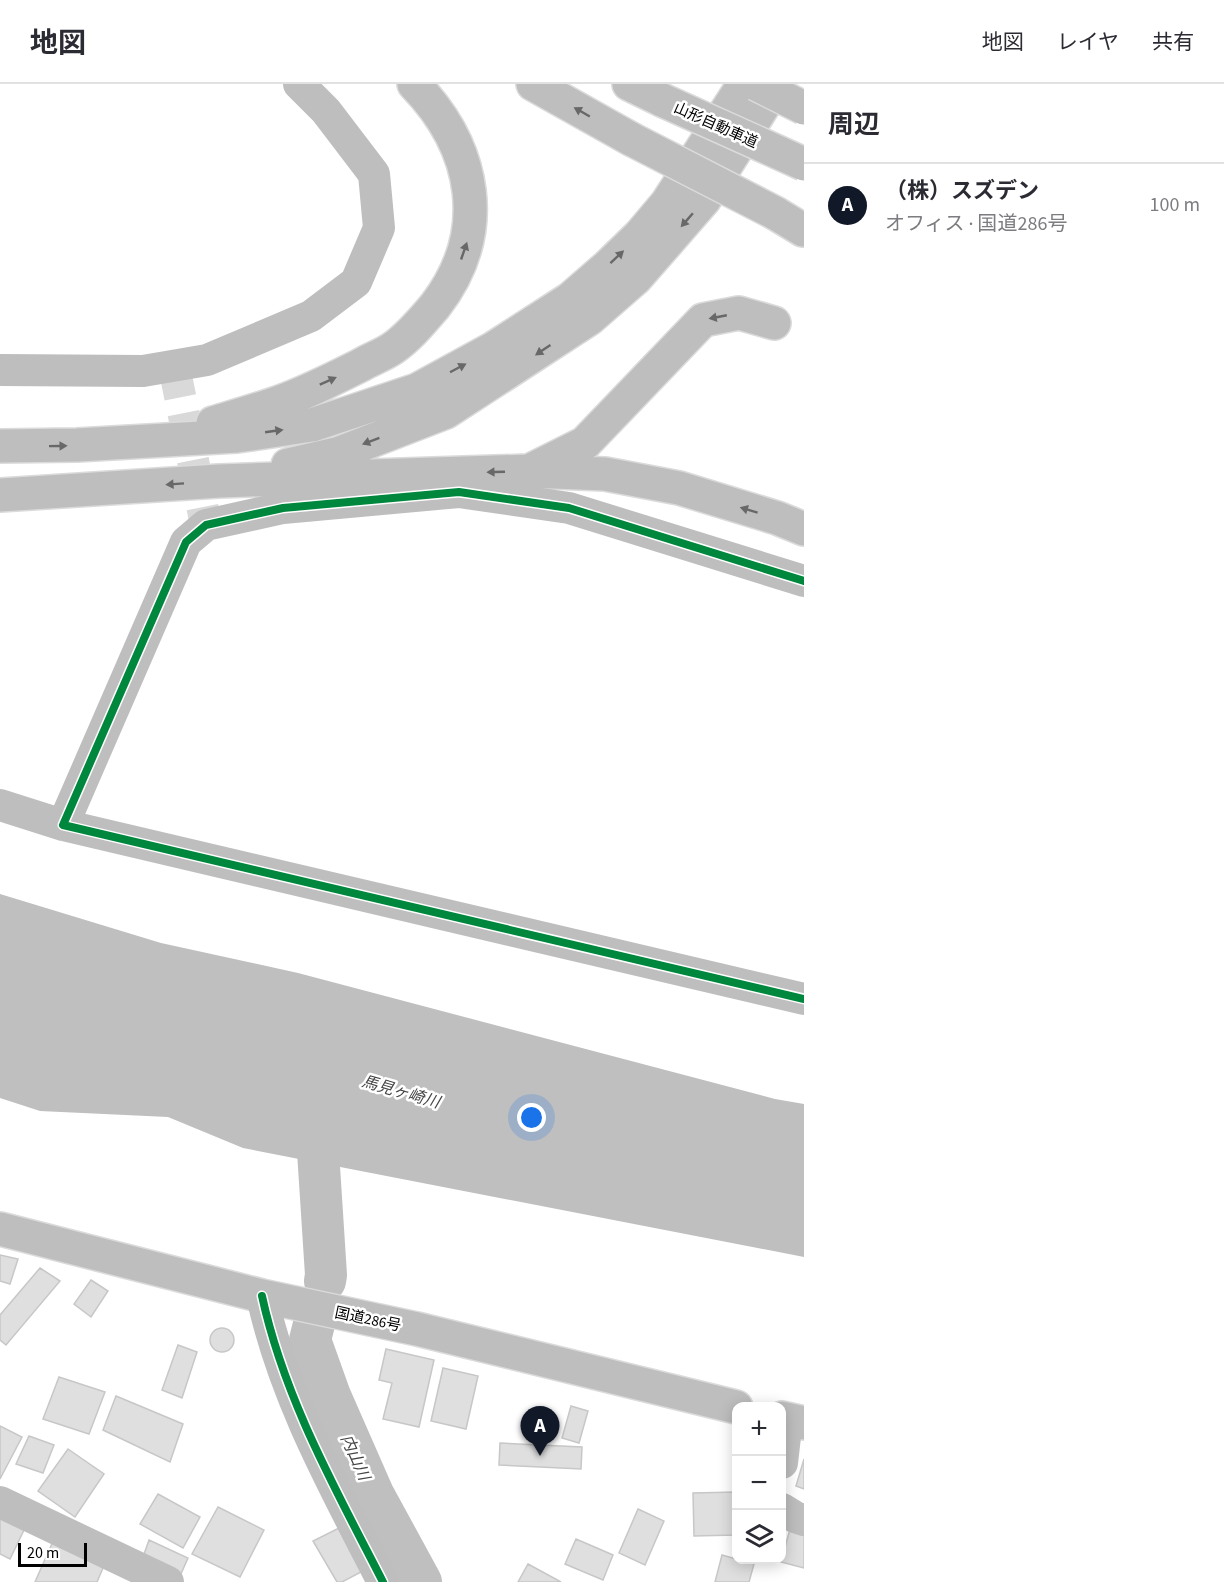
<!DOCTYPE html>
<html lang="ja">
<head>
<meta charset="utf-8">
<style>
  body { margin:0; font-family:"Source Sans 3","Noto Sans JP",sans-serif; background:#f2f2f3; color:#2b2b33 }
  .controls { position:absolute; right:18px; bottom:18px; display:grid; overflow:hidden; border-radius:12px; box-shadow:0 3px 15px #0003 }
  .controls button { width:54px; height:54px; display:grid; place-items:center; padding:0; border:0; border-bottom:2px solid #e1e1e2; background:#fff; color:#2b2b33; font:30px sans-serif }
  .scale { position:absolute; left:18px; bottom:15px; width:69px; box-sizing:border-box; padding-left:6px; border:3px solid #000; border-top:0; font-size:16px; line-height:21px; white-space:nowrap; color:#000; -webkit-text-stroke:4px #fff; paint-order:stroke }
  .you { position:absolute; left:532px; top:1034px; width:21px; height:21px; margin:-15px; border:4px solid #fff; border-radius:50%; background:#1a73e8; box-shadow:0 0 0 9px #1a73e833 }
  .badge { display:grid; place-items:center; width:39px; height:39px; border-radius:50%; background:#111827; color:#fff; font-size:20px; font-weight:700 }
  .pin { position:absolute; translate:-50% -50px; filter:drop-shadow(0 2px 3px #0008) }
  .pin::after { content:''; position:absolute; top:32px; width:21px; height:18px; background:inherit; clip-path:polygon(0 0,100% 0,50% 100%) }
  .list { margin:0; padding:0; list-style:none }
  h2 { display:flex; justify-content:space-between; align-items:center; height:78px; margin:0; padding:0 24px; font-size:26px }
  h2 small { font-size:20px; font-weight:400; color:#7c7c81 }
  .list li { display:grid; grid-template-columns:39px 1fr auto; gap:18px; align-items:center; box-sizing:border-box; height:84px; padding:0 24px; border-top:2px solid #e1e1e2 }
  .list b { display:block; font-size:22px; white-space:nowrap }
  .list p { margin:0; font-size:20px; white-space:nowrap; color:#7c7c81 }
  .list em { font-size:20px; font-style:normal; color:#7c7c81 }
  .icon { flex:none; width:33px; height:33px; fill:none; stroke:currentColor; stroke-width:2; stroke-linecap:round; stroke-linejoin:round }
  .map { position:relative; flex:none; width:804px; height:1498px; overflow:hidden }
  header { display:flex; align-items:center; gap:36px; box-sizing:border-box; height:84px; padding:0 30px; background:#fff; border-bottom:2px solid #e1e1e2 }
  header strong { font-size:28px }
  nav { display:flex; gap:33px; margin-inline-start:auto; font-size:21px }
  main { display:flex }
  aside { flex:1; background:#fff }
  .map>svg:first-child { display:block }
  .water { fill:#bfbfbf }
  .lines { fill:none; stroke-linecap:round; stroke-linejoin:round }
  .river { stroke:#bfbfbf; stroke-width:42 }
  .building { fill:#dfdfdf; stroke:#c7c7c7; stroke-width:1.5 }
  .minor-tunnel { stroke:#d9d9d9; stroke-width:32; stroke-dasharray:32 16; stroke-linecap:butt }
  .highway-casing { stroke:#dbdbdb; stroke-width:36 }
  .minor { stroke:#bebebe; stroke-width:32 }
  .highway { stroke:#bebebe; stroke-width:33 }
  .highway-bridge-casing { stroke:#dbdbdb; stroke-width:36; stroke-linecap:butt }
  .highway-bridge { stroke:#bebebe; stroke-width:33 }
  .cycleway-casing { stroke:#fff; stroke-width:11 }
  .cycleway { stroke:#00873e; stroke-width:8 }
  .oneway { fill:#686868 }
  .labels { text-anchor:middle; stroke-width:5; stroke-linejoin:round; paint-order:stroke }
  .street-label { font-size:15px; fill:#000; stroke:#fff }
  .water-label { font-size:16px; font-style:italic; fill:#444; stroke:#fff }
</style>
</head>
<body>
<header>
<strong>地図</strong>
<nav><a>地図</a><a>レイヤ</a><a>共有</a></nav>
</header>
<main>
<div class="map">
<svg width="804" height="1498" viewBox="0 0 804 1498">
  <rect width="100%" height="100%" fill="#fff"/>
  <path class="water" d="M0,810L161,859L298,889L775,1015L804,1020V1173L243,1064L168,1033L40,1027L0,1014Z"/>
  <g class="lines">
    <path class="river" d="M315,1021L326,1191L325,1197
      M314,1240L310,1256L330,1312L373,1410L421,1498"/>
  </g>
  <path class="building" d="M0,1171L18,1175L10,1200L0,1197Z
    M40,1184L60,1197L6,1261L0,1256V1231Z
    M91,1196L108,1207L91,1233L74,1220Z
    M210 1256a12 12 0 1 1 24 0a12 12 0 1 1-24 0Z
    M178,1261L197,1268L182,1314L162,1306Z
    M386,1265L434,1276L419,1343L383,1335L392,1299L379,1296Z
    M443,1284L478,1292L466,1345L431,1337Z
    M59,1293L105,1308L89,1350L43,1335Z
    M116,1312L183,1340L170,1378L103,1346Z
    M571,1322L588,1327L579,1359L562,1354Z
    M0,1342L22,1353L0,1395Z
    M29,1352L54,1361L43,1389L16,1380Z
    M500,1359L582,1363L581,1385L499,1381Z
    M68,1365L104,1390L75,1433L38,1407Z
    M804,1375V1405L796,1402Z
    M736,1408V1451L694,1452L693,1409Z
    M158,1410L200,1433L183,1464L140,1440Z
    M218,1423L264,1446L240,1493L192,1470Z
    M638,1425L664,1437L645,1481L619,1469Z
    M0,1434L24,1446L10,1475L0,1470Z
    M339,1444L363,1487L342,1498H337L313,1457Z
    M790,1445L804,1448V1484L781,1478Z
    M54,1455L106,1477L97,1498H35Z
    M576,1455L613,1471L603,1496L565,1480Z
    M149,1456L188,1474L180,1492L143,1473Z
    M722,1471L754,1480L749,1498H715Z
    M528,1480L561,1498H518Z"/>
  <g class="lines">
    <path class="minor-tunnel" d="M174,282L206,441"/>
    <defs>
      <path id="highway" d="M533,0L631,55
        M629,0L662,16
        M775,129L803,146
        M213,339C233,333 254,327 274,320C304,310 333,295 361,281C371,275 383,271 393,264C409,253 423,236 435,222C492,148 476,64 414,0
        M0,362L77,361L237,352L312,341L417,306L494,264L570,215L608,182L640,151L667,119L744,0
        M288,381L340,369L446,328L589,235L636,194L704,116L777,0
        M531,386L585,359L703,236L739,229L774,239
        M0,411L219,397L528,387L605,390L679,404L777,434L804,445
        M0,1145L262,1212L417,1245L736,1323
        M782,1334L804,1339"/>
    </defs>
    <use href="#highway" class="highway-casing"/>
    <path class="minor" d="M0,286L143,287L207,276L311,232L356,198L379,144L374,90L326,27L299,0
      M0,721L63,741L804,915
      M63,741L186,458L206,441L283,424L459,408L569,424L804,497
      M262,1212C284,1314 336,1406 383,1498
      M782,1379L787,1335
      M0,1418L168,1498
      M782,1425L795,1433L804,1436"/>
    <use href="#highway" class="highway"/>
    <defs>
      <path id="highway-bridge" d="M756,0L804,24
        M662,16L804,80
        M631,55L775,129"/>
    </defs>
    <use href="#highway-bridge" class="highway-bridge-casing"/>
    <use href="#highway-bridge" class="highway-bridge"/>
    <defs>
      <path id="cycleway" d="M804,497L569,424L459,408L283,424L206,441L186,458L63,741L804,915
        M262,1212C284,1314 336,1406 383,1498"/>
    </defs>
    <use href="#cycleway" class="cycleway-casing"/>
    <use href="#cycleway" class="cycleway"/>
  </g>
  <defs><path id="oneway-solid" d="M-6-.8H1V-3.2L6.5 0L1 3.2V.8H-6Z" transform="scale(1.5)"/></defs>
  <g class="oneway">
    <use href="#oneway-solid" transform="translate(582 28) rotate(-150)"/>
    <use href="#oneway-solid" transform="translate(687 136) rotate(131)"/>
    <use href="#oneway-solid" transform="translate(464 167) rotate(-71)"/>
    <use href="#oneway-solid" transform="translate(617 173) rotate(-43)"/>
    <use href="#oneway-solid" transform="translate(718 233) rotate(169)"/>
    <use href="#oneway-solid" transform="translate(543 266) rotate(146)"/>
    <use href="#oneway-solid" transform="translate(458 284) rotate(-28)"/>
    <use href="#oneway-solid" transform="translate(328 297) rotate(-24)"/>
    <use href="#oneway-solid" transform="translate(274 347) rotate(-8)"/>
    <use href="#oneway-solid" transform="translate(371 357) rotate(159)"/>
    <use href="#oneway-solid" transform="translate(58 362) rotate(-1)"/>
    <use href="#oneway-solid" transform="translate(496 388) rotate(178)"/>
    <use href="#oneway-solid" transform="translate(175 400) rotate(176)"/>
    <use href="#oneway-solid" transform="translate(749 426) rotate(-163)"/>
  </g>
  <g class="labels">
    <g class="street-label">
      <text transform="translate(716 41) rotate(24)" y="5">山形自動車道</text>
      <text transform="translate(368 1235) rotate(12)" y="5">国道286号</text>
    </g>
    <g class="water-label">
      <text transform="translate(401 1007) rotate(16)" y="6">馬見ヶ崎川</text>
      <text transform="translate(356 1373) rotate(66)" y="6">内山川</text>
    </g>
  </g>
</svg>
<div class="controls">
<button>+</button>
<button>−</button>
<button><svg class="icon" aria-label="layers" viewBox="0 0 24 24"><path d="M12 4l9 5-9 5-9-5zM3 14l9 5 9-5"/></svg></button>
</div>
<div class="scale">20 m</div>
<div class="you"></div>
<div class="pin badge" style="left:540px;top:1372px">A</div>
</div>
<aside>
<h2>周辺<small></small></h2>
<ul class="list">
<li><span class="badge">A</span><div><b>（株）スズデン</b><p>オフィス · 国道286号</p></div><em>100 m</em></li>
</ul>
</aside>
</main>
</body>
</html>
